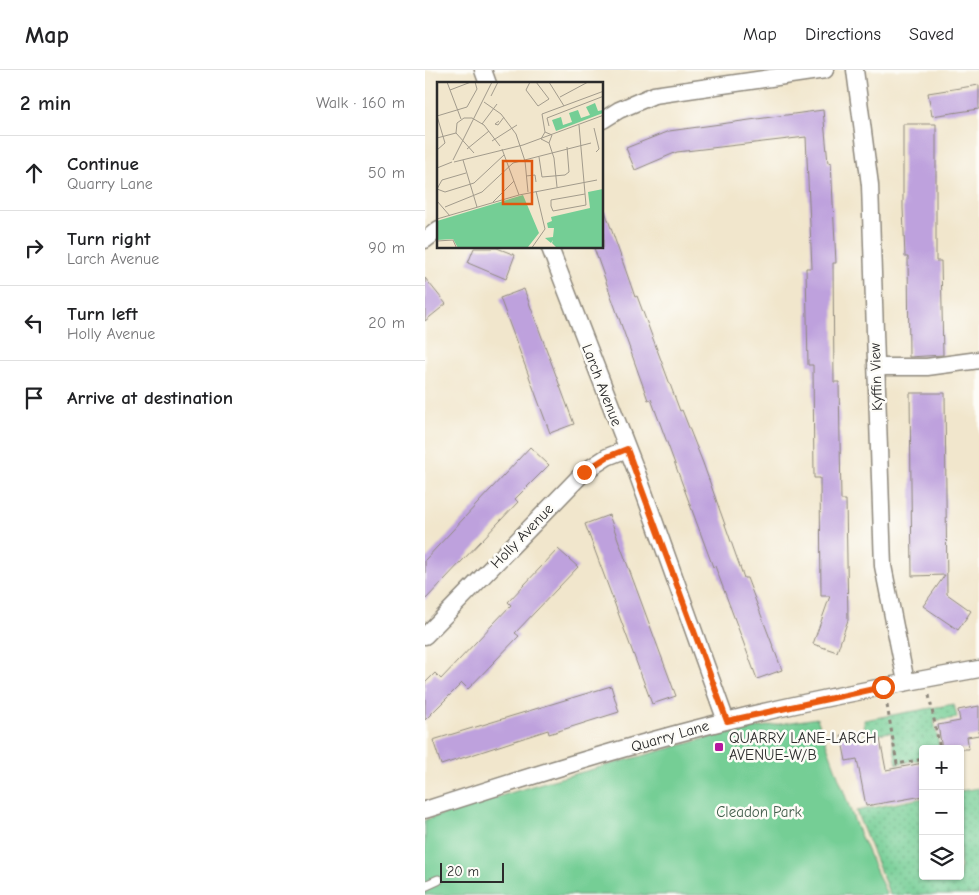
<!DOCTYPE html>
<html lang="en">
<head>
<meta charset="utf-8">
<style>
  body { margin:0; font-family:"Comic Neue",sans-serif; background:#f6f6f6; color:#202124 }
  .controls { position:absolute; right:15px; bottom:15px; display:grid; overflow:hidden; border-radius:5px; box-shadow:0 1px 4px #0004 }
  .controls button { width:45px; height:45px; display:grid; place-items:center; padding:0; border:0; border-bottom:1px solid #e0e0e0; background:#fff; color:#202124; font:25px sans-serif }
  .scale { position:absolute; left:15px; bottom:12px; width:64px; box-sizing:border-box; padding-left:5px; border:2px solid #2b2b2b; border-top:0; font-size:14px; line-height:18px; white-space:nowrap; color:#2b2b2b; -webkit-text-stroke:4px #fdfcf7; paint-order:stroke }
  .stop { position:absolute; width:15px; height:15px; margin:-11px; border:4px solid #ea580c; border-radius:50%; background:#fff }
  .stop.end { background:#ea580c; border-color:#fff; box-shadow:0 1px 5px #0008 }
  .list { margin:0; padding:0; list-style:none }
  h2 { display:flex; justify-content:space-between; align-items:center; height:65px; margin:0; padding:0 20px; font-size:21px }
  h2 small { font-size:16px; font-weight:400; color:#757577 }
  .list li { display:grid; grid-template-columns:32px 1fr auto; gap:15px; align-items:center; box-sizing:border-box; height:75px; padding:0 20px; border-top:1px solid #e0e0e0 }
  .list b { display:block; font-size:19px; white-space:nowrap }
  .list p { margin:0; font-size:16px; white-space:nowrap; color:#757577 }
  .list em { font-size:16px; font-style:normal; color:#757577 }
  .icon { flex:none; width:28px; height:28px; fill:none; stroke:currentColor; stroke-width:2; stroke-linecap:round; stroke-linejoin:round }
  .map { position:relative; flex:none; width:554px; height:825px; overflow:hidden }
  header { display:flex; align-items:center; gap:30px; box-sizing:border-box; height:70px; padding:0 25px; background:#fff; border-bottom:1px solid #e0e0e0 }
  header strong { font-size:24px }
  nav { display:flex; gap:28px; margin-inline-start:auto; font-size:18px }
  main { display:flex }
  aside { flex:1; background:#fff }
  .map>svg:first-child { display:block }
  .grass { fill:url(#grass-dots); stroke:#507c60 }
  .park { fill:#74ce95; stroke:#507c60 }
  .building { fill:#bea1dd }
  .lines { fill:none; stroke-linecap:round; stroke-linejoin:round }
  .service-casing { stroke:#8e887c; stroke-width:11 }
  .minor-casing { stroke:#8e887c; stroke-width:19 }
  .path { stroke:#8e887c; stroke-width:3; stroke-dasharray:4 4; stroke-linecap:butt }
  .service { stroke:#fff; stroke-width:9 }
  .minor { stroke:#fff; stroke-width:16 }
  .route { stroke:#ea580c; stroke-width:6 }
  .poi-dot { fill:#b5179e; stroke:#fdfcf7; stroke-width:2 }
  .labels { text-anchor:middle; stroke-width:5; stroke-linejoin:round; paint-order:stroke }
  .street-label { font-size:15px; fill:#2b2b2b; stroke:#fdfcf7 }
  .poi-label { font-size:15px; fill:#2b2b2b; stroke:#fdfcf7; text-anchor:start }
  .park-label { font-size:15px; fill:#415c4b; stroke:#fdfcf7 }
  .inset-road { fill:none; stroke:#a29b8c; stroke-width:1 }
  .view { fill:#df570e; fill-opacity:0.15; stroke:#df570e; stroke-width:2.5 }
  .inset-edge { fill:none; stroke:#2b2b2b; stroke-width:2.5 }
</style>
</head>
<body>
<header>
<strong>Map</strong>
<nav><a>Map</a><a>Directions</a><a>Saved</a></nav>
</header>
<main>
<aside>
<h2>2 min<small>Walk · 160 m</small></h2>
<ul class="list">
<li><svg class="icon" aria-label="ahead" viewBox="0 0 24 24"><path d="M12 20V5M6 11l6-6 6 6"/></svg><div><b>Continue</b><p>Quarry Lane</p></div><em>50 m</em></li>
<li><svg class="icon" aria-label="right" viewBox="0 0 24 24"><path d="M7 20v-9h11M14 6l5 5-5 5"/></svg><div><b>Turn right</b><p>Larch Avenue</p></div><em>90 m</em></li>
<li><svg class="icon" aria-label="left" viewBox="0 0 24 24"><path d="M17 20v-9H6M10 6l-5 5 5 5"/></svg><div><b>Turn left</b><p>Holly Avenue</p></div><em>20 m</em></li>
<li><svg class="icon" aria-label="arrive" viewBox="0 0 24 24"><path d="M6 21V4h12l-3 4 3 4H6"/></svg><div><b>Arrive at destination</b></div></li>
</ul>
</aside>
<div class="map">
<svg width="554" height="825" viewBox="0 0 554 825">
  <defs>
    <pattern id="grass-dots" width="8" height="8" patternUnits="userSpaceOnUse" patternTransform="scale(1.25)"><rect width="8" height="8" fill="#74ce95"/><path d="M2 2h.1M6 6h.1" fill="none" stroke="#5fa77a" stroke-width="1.8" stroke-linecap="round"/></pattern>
  </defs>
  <rect width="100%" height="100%" fill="#fdfcf7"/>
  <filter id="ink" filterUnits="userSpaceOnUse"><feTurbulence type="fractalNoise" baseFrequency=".02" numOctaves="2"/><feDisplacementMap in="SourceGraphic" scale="10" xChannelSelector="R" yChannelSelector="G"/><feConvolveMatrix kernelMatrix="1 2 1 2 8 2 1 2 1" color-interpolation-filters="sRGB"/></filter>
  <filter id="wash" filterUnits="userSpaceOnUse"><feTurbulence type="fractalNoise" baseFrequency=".0096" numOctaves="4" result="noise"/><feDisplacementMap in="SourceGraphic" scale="20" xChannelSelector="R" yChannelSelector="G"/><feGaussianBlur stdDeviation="1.12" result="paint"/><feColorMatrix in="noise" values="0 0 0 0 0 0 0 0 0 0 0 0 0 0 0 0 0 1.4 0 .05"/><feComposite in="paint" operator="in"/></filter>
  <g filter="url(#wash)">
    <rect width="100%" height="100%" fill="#f1e6cc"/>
    <path class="grass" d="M529,634L532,648L509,651L515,679H498V689L472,694L466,662L440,666L439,650Z
      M554,718V825H465L431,741L498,728V806H535V721Z"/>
    <path class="park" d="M392,648L432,758L462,825H0V750L117,713L305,662Z"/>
    <g id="blocks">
      <path class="building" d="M554,15V39L507,46L503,23Z
        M398,40L403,93L406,92L411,193H408L409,312H414L416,430H421L423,550L412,582L388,574L405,526H396L395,408H389L388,295H383L381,198H387L381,67L252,82L210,100L201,78L244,61Z
        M478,54H511V191H516L518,285L484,287L483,187H480L478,138Z
        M180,141L210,227L212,226L255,341L257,340L278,393L319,508H322L357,600L332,609L290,496L288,497L226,329L223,330L169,178H178V142Z
        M49,178H72L90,185L81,209L43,193Z
        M0,208L21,234L0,251Z
        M99,219L149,354L125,363L75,228Z
        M485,323H520L522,524L546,541L533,560L498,536L520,505L487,506Z
        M105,377L124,395L90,429L93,432L0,530V490Z
        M184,445L251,626L227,634L160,454Z
        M133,479L153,497L90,563L94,566L43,619L37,613L0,650V613L10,603L16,609L86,535L83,532Z
        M186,616L194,642L124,664L123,660L16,695L8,670Z
        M554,636V665L542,667L544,679H517L513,655L535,651L533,640Z
        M434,662L436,672L455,669L461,700L498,693V726L441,736L432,689L421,691L416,666Z"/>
    </g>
  </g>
  <g filter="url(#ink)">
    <use href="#blocks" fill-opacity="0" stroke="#8e887c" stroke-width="1"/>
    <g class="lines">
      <defs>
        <path id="service" d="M0,816L13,810"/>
        <path id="minor" d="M58,0L63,14
          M430,0L445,115L458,496L481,612
          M178,50L194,40L229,25L400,0
          M0,170L14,159
          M125,178L212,403L301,651
          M451,297H502L554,290
          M0,566L159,402L182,387L202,379
          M0,740C100,708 200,676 301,651C385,630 470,614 554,599"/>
      </defs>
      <use href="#service" class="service-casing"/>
      <use href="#minor" class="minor-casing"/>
      <path class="path" d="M504,625L515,679
        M462,635L472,694L498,689"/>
      <use href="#service" class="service"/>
      <use href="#minor" class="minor"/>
    </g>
  </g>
  <g class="lines" filter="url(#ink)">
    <path class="route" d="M159,402L182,387L202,379L302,651L458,617"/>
  </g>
  <rect class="poi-dot" x="289" y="672" width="10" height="10" rx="2.5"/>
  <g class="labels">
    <g class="street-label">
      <text transform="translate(451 307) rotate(-92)" y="5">Kyffin View</text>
      <text transform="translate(177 315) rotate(69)" y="5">Larch Avenue</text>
      <text transform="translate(97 466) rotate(-46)" y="5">Holly Avenue</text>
      <text transform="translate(245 666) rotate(-16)" y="5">Quarry Lane</text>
    </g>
    <g class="poi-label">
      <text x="304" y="673">QUARRY LANE-LARCH<tspan x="304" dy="17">AVENUE-W/B</tspan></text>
    </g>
    <g class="park-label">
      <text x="334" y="747">Cleadon Park</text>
    </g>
  </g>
  <g transform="translate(12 12)">
    <rect width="166" height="166" fill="#f1e6cc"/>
    <path d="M158,21L161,29L166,28V31L119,49L115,38L124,35L126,43L135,40L132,31L141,28L144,36L153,33L149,25ZM166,107V166H120L115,161L116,158L114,161L108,156L116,155L117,146H111L110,141L115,139L114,135L153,126L151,110Z" fill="#74ce95"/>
    <path d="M86,113L102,151L91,165L21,166L16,157L0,158V139Z" fill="#74ce95"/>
    <path class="inset-road" d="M10,0L24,37M93,0L89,8L101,24L112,17L99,0M112,0L127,24M13,8L34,0M54,14L61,0M123,15L151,0M47,20L64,32L79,52L88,79L91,110M0,34L30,25L40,7L38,0M62,39L58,42L61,43L67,35M45,42L60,22M112,44L110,36L167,14M157,46L162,67L159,70M108,50L105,32L167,9M108,50L115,53L112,61M108,50L104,57L112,61M0,56L19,51M55,59L80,43M112,61L117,76L120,105M30,67L52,49M65,67L82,113M0,68L8,61L0,34M37,71L19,51L20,41L27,36H35L47,43L63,64M102,75L105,95L128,93L132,90L130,65M16,78L55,0M26,78L40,125M17,80L86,63L167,33M0,86L15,80M89,94L98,93L99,100M0,107L8,110L37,101L67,73M0,107L5,98L29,91M0,119L13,134M56,120L77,99M114,124L116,129L149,123L142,43M114,124V118L148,112M8,125L45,110L76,81L154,61M0,137L82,113L160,98M0,159L16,158L20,167M94,167L108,147L99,109"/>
    <path class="view" d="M66,79H95V122H66Z"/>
    <rect width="166" height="166" class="inset-edge"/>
  </g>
</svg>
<div class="controls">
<button>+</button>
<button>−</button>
<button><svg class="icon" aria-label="layers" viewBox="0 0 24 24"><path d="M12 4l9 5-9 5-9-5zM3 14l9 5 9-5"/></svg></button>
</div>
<div class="scale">20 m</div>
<div class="stop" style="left:458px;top:617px"></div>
<div class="stop end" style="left:159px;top:402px"></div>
</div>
</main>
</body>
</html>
